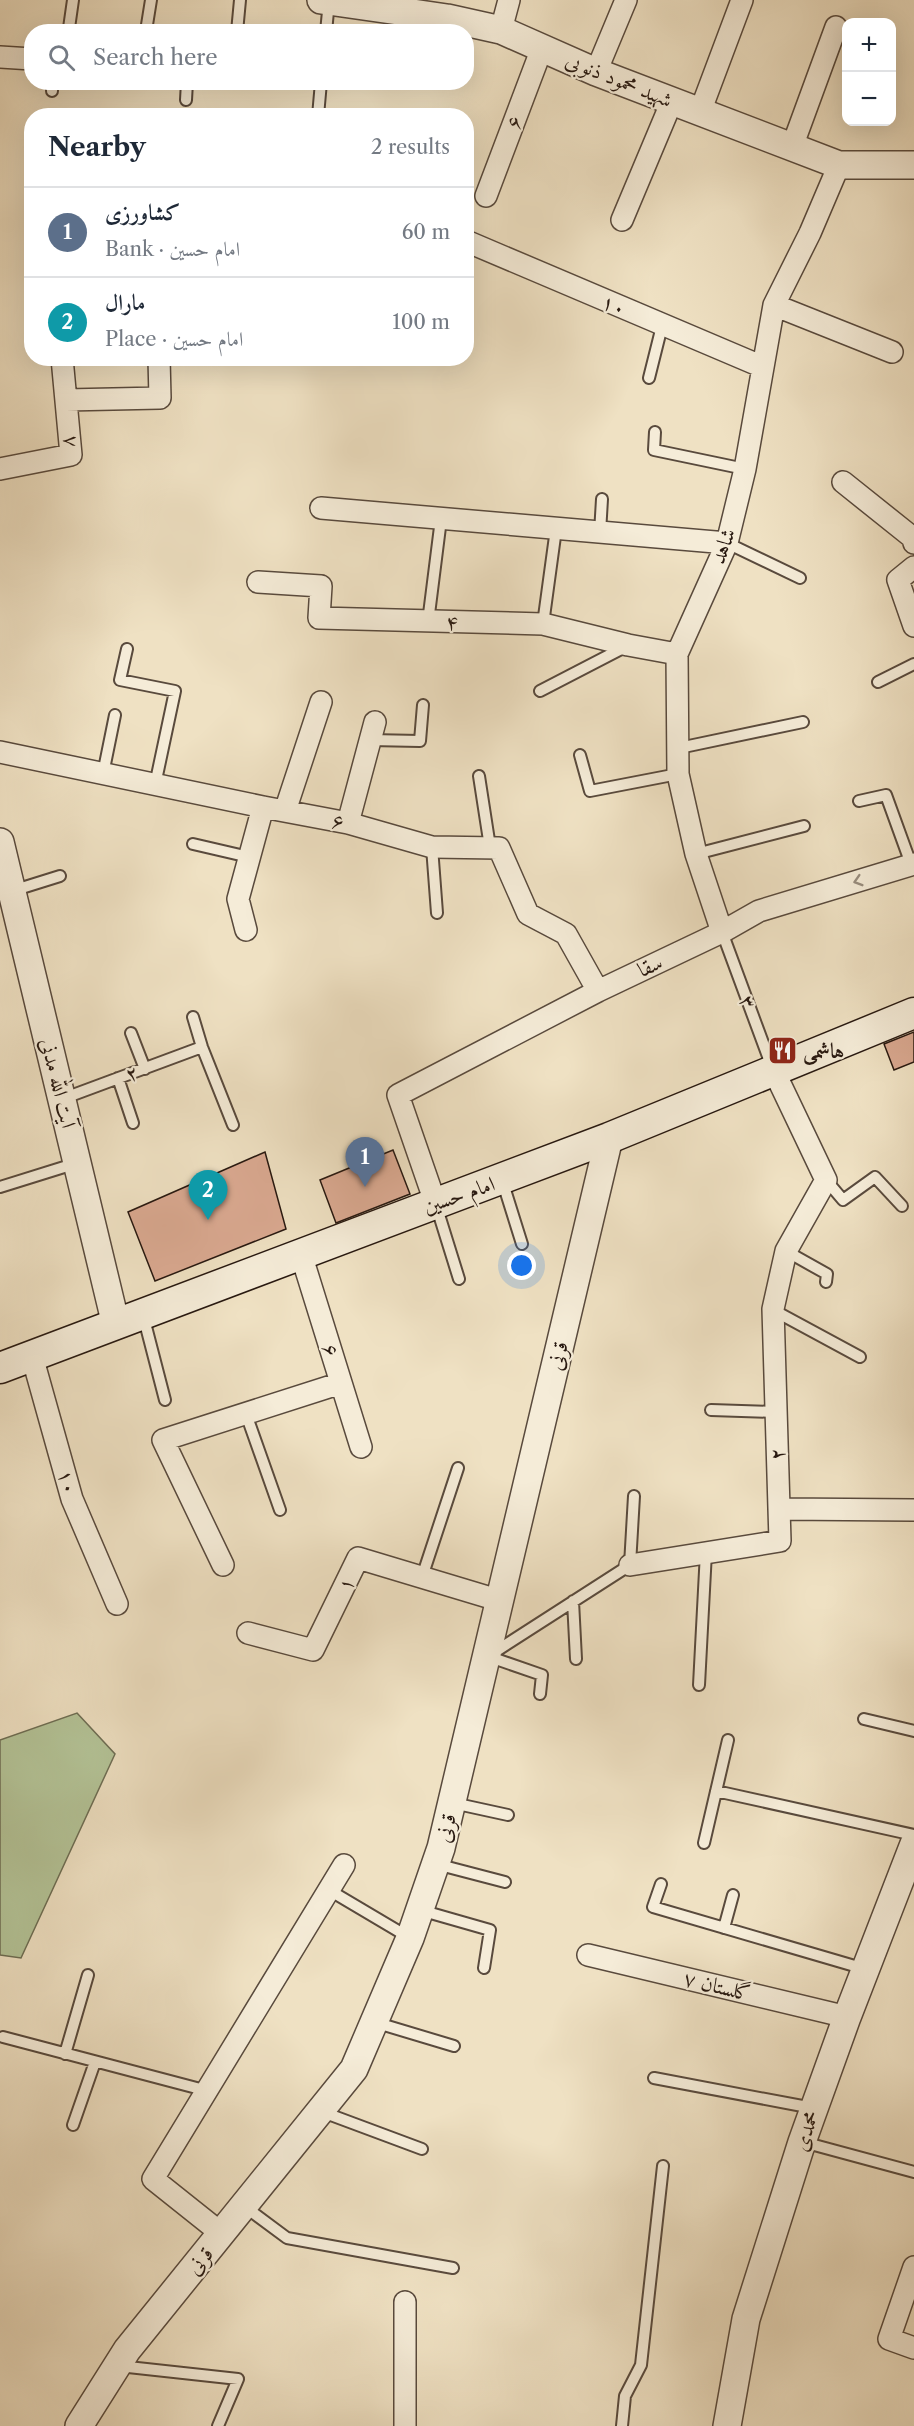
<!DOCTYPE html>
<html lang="en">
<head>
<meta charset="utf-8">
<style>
  body { margin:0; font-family:"Libre Caslon Text",Amiri,serif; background:#f2f2f3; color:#1f2937 }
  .controls { position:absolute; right:18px; top:18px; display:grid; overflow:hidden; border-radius:12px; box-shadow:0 6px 24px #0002 }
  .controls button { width:54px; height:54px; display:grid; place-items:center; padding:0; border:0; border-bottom:2px solid #e0e1e3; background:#fff; color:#1f2937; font:30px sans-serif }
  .you { position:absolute; left:522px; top:1266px; width:21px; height:21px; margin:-15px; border:4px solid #fff; border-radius:50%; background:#1a73e8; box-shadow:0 0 0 9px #1a73e833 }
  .badge { display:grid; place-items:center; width:39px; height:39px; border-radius:50%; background:#0b8043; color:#fff; font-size:20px; font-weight:700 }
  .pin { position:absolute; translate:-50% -50px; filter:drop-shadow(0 2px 3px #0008) }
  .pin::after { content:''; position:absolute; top:32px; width:21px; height:18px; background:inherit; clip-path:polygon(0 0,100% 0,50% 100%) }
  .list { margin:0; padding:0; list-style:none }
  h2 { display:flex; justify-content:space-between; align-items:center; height:78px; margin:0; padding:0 24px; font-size:26px }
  h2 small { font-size:20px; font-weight:400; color:#747a83 }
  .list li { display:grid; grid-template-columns:39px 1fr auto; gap:18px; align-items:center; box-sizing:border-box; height:90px; padding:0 24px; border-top:2px solid #e0e1e3 }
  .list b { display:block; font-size:22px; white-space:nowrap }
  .list p { margin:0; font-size:20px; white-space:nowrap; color:#747a83 }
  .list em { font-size:20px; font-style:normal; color:#747a83 }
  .icon { flex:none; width:33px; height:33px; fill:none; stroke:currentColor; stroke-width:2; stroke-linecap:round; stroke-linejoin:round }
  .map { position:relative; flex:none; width:914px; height:2426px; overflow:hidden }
  .search { position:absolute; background:#fff; box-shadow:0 6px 24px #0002; left:24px; top:24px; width:450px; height:66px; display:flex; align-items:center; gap:15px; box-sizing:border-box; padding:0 21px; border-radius:24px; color:#747a83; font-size:22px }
  .panel { position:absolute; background:#fff; box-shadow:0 6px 24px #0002; left:24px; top:108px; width:450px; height:258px; border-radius:24px }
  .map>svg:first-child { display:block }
  .green { fill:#b4c498; stroke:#6e6e54; stroke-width:1.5 }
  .building { fill:#daa991; stroke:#271810; stroke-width:1.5 }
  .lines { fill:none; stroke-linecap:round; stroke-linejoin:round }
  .service-casing { stroke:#594a3d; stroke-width:14 }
  .minor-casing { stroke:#594a3d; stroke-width:24 }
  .tertiary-casing { stroke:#594a3d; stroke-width:30 }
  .secondary-casing { stroke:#271810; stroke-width:33 }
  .service { stroke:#f5ecd8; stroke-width:10 }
  .minor { stroke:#f5ecd8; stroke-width:21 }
  .tertiary { stroke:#f5ecd8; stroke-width:27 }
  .secondary { stroke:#f5ecd8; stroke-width:30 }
  .oneway { stroke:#988d7e }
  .labels { text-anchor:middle; stroke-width:4.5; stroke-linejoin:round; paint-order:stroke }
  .street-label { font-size:21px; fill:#271810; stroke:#f5ecd8 }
  .poi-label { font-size:21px; font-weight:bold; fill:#271810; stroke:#f5ecd8; text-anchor:start }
</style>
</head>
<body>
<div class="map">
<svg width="914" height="2426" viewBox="0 0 914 2426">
  <rect width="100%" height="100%" fill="#efe1c3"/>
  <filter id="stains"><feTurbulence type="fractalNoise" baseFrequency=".00333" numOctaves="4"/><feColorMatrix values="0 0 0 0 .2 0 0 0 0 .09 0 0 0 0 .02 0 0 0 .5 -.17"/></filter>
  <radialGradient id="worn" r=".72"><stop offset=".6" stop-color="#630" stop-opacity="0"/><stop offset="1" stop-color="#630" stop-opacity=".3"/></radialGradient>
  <path class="green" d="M77,1713L115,1754L21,1958L0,1955V1740Z"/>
  <path class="building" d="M914,1032V1062L894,1070L884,1044Z
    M393,1150L410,1194L336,1223L320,1180Z
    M265,1152L286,1229L155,1281L128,1212Z"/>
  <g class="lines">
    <defs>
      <path id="service" d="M69,28L73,0
        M146,31L151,0
        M237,32L240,0
        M326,32L329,1
        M52,82V91
        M186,100L187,82
        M318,116L321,82
        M649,378L662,326
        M655,432L654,450L745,469
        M600,533L602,499
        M727,543L800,578
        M428,622L441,519
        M543,624L556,529
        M127,649L120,680L175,691L155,785
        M878,682L914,664
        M540,691L625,647
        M370,740L420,741L423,705
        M679,748L803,722
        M580,755L590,791L678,774
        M103,774L115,715
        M479,776L490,847
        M859,801L886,795L911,864
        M193,844L249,857
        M432,847L437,913
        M696,854L804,826
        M12,891L60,876
        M722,932L773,1070
        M193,1017L202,1047L233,1125
        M131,1033L145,1069
        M118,1078L133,1123
        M62,1099L202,1047
        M502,1180L522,1244
        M826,1180L843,1200L875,1177L902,1206
        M0,1187L77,1163
        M436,1205L459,1279
        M786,1251L827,1274L826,1282
        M773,1310L860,1357
        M143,1315L165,1400
        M711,1410L776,1412
        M246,1414L280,1510
        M422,1577L458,1468
        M573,1601L576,1659
        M490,1655L630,1565L634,1496
        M487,1656L542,1675L540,1694
        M699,1685L706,1552
        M864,1719L914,1731
        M716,1791L914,1835
        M453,1803L508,1815
        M704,1843L728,1740
        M436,1864L505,1882
        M661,1884L653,1907L865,1969
        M329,1890L410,1938
        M420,1910L490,1930L484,1968
        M724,1928L733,1895
        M374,2022L454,2046
        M3,2037L208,2091
        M65,2054L88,1975
        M654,2078L813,2108
        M320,2111L422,2149
        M73,2125L95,2062
        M803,2142L914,2172
        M244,2206L287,2238L453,2268
        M119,2366L238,2379L218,2426
        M622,2426L625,2396L641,2365L663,2166"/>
      <path id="minor" d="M501,30L509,0
        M0,57L32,59
        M596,72L626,0
        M700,112L742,0
        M792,147L836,27
        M486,196L542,48
        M622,220L672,101
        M466,241L763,367
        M774,305L892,352
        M66,400L160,398L159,358
        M0,469L71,455L62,358
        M843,482L913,538L914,543
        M321,508L727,543
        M914,567L898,580L914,626
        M258,582L321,586L319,618L543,624L628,645L677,654
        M0,752L263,807L348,823L432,847L499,848L528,914L566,934L598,991
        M285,811L321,702
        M348,823L375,722
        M246,930L238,899L263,807
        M722,932L696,854L678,774L677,654L727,543L745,469L774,305L810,233L839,165
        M435,1202L398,1095L598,991L722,932L759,911L914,864
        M301,1254L361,1447
        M32,1356L72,1499L117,1604
        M779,1509L914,1510
        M223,1565L163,1440L341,1383
        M630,1565L780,1541L773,1309L786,1251L826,1180L774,1071
        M248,1633L313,1650L358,1558L501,1601
        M588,1955L847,2017
        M222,2234L153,2179L344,1865
        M914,2267L889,2339L914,2348
        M405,2426V2302"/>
      <path id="tertiary" d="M321,0L447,18L501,30L596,72L839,165H914
        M0,842L116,1325
        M79,2426L127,2350L354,2069L410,1938L441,1848L609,1138
        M727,2426L746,2319L802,2142L847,2017L914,1844"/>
      <path id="secondary" d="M0,1368L609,1138L914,1013"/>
    </defs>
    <use href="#service" class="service-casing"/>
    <use href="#minor" class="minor-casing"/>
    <use href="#tertiary" class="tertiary-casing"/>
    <use href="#secondary" class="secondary-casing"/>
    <use href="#service" class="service"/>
    <use href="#minor" class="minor"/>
    <use href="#tertiary" class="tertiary"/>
    <use href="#secondary" class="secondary"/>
  </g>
  <defs><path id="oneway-chevron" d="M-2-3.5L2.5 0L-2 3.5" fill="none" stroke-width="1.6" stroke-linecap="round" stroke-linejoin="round" transform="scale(1.5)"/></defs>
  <use class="oneway" href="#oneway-chevron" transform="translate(858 881) rotate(163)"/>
  <defs>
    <symbol id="restaurant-square" viewBox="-11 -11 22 22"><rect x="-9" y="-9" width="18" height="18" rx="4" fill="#8f2418" stroke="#f5ecd8"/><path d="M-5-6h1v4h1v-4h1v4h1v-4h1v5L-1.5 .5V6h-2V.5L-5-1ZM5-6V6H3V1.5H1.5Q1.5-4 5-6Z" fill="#fff"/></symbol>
  </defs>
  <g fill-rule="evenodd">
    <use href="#restaurant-square" x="766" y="1034" width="33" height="33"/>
  </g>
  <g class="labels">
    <g class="street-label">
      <text transform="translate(619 80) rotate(22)" y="7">شهید محمود ذنوبی</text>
      <text transform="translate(514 122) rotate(-69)" y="7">۶</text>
      <text transform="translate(614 305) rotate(23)" y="7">۱۰</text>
      <text transform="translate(67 441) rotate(-87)" y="7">۸</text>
      <text transform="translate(723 546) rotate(-70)" y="7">شاهد</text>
      <text transform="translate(452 622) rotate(1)" y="7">۴</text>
      <text transform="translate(338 821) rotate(11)" y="7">۶</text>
      <text transform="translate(650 966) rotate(-25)" y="7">سقا</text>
      <text transform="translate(748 1002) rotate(70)" y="7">۳</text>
      <text transform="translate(132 1073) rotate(-20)" y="7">۲</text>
      <text transform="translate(58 1083) rotate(76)" y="7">آیت الله مدنی</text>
      <text transform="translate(459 1195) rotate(-19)" y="7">امام حسین</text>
      <text transform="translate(331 1350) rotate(73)" y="7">۶</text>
      <text transform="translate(558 1356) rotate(-77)" y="7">قرنی</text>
      <text transform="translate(777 1454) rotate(-92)" y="7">۲</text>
      <text transform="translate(68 1482) rotate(74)" y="7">۱۰</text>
      <text transform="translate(346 1584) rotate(-64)" y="7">۱</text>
      <text transform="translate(446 1828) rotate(-76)" y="7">قرنی</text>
      <text transform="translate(717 1986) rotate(14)" y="7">گلستان ۷</text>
      <text transform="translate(806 2131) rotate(-72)" y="7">محمدی</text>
      <text transform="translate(200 2261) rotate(-51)" y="7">قرنی</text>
    </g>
    <g class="poi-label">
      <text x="803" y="1058">هاشمی</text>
    </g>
  </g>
  <rect width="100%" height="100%" filter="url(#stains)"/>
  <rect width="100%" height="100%" fill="url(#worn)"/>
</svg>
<div class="controls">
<button>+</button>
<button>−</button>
</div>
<div class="you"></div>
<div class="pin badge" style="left:365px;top:1187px;background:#5c6f8a">1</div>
<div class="pin badge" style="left:208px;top:1220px;background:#0f9aa8">2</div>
<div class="search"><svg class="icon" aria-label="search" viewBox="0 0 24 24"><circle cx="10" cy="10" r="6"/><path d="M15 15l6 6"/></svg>Search here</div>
<section class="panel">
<h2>Nearby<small>2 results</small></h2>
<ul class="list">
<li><span class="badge" style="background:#5c6f8a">1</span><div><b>کشاورزی</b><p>Bank · امام حسین</p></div><em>60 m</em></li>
<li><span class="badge" style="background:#0f9aa8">2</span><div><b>مارال</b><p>Place · امام حسین</p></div><em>100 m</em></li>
</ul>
</section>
</div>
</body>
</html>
